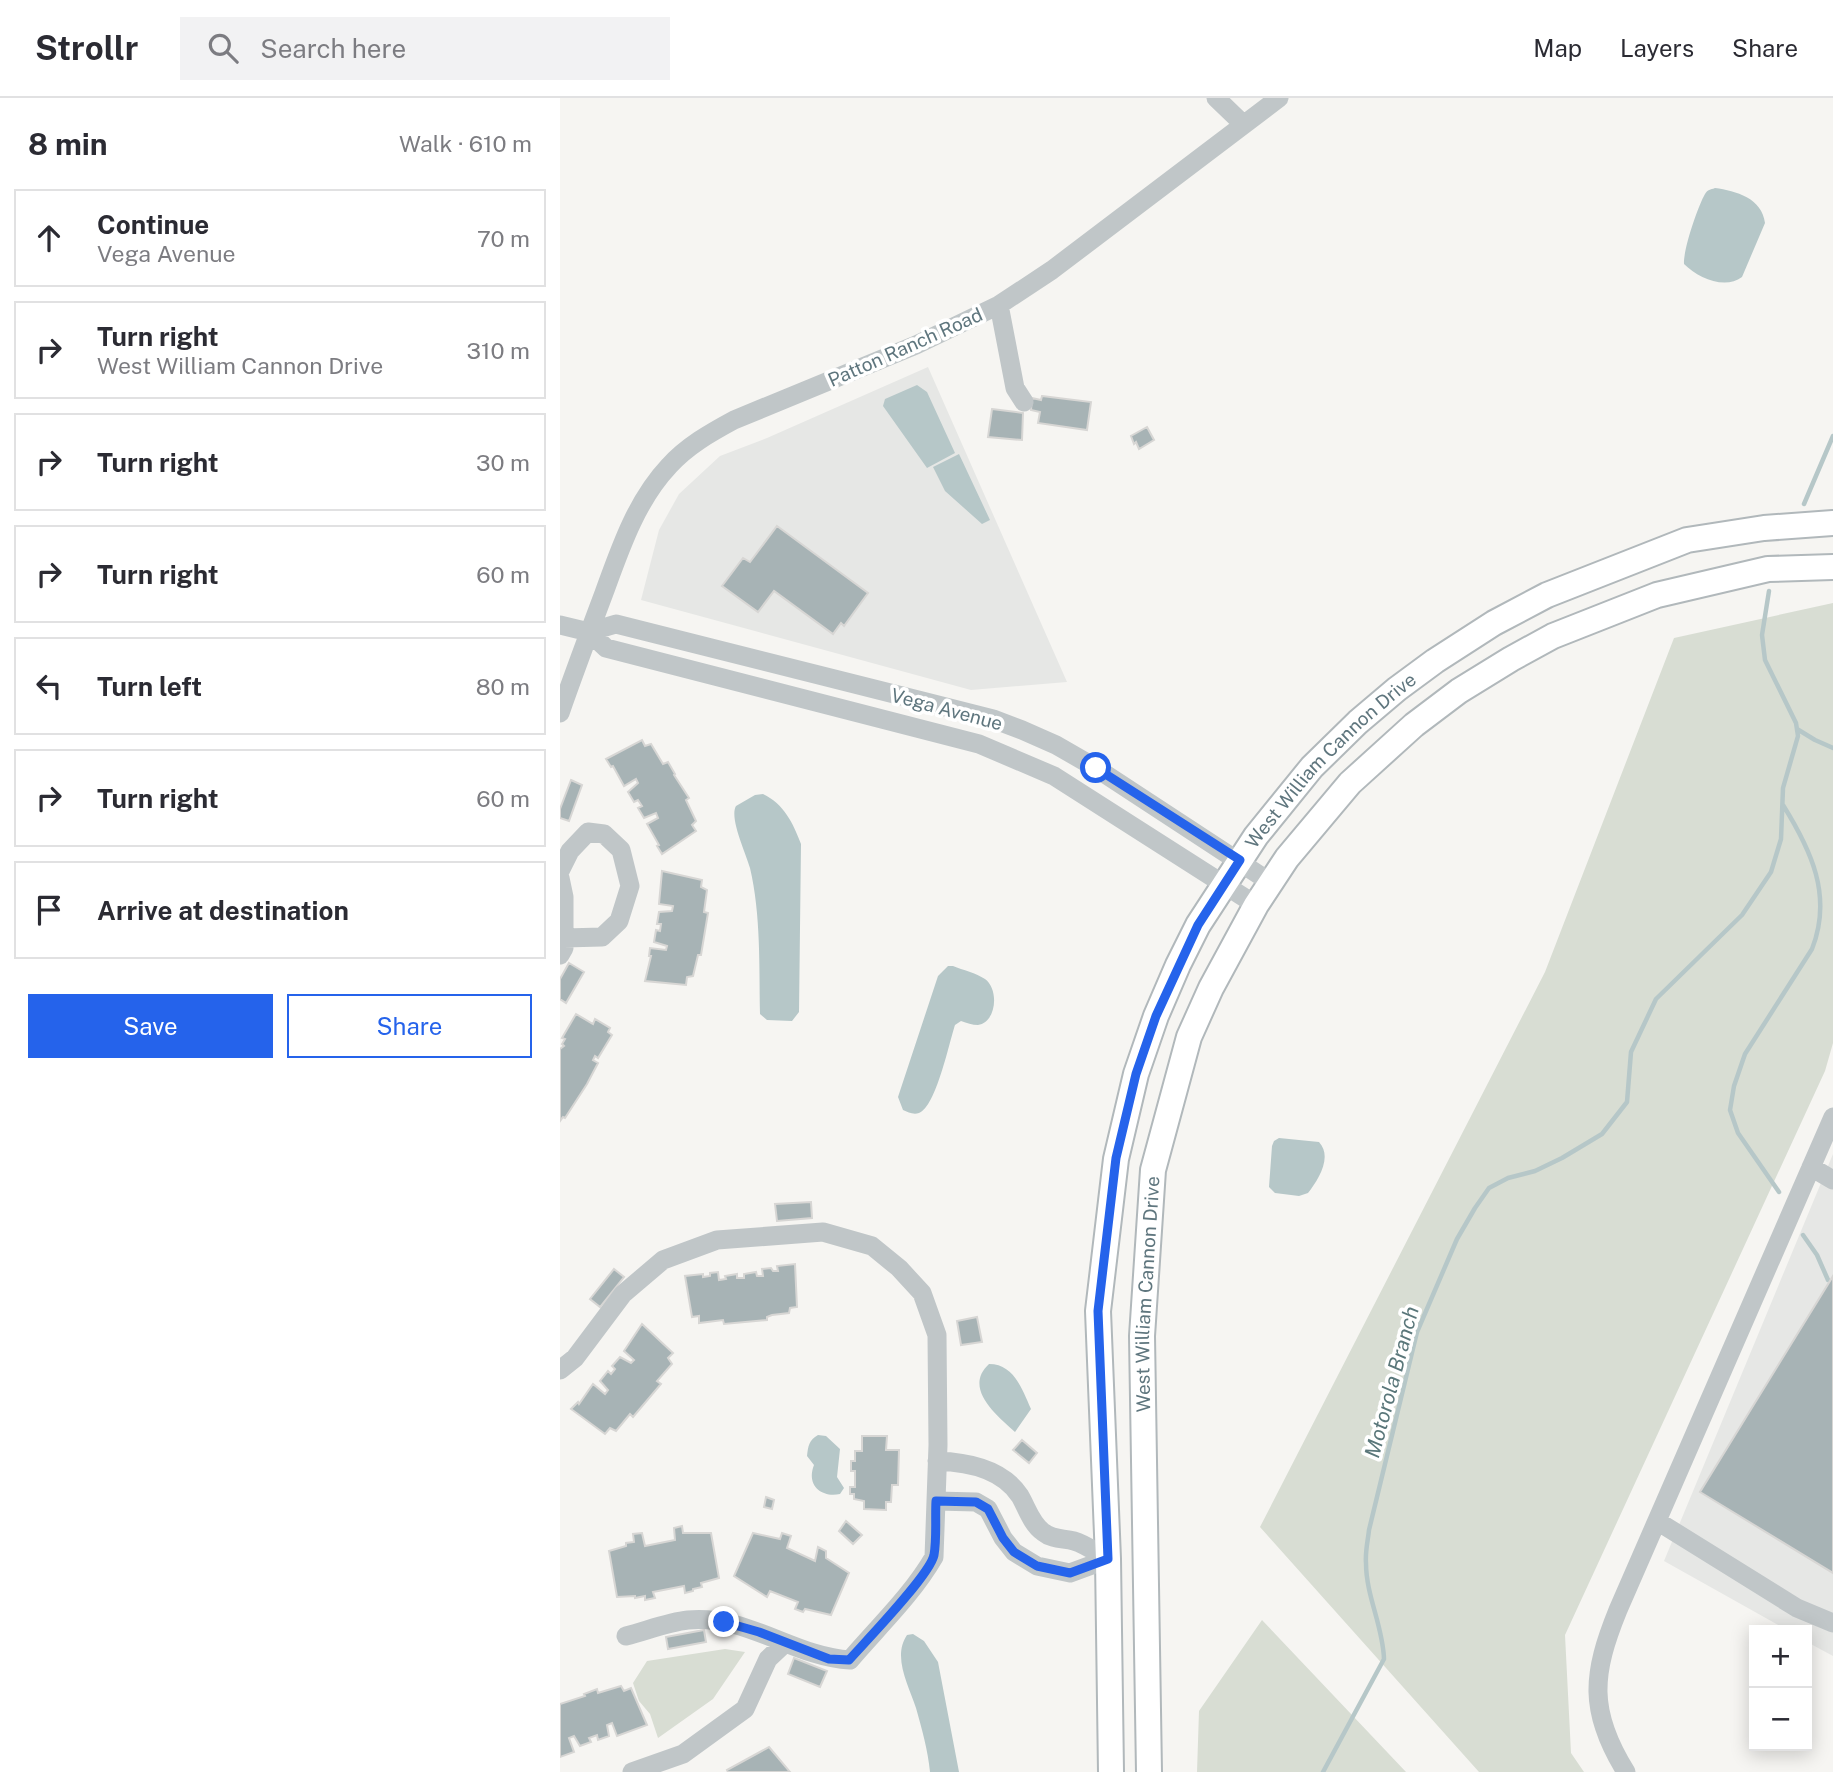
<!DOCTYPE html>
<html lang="en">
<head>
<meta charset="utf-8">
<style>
  body { margin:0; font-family:"Public Sans",sans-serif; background:#f2f2f3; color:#2b2b33 }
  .controls { position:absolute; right:21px; bottom:21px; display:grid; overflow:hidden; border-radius:0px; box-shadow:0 4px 18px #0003 }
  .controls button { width:63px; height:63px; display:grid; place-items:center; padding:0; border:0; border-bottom:2px solid #e1e1e2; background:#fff; color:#2b2b33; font:35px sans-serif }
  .stop { position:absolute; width:21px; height:21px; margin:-16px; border:5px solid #2563eb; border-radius:50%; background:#fff }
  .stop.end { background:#2563eb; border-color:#fff; box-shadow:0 2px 7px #0008 }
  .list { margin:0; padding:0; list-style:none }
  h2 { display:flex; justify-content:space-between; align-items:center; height:91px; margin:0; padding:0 28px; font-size:30px }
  h2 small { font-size:23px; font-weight:400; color:#7c7c81 }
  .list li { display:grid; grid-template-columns:46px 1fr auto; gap:21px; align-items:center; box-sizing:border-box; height:98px; margin:0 14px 14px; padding:0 14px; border:2px solid #e1e1e2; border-radius:0px }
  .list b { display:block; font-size:26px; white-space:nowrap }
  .list p { margin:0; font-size:23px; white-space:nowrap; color:#7c7c81 }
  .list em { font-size:23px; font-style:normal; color:#7c7c81 }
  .actions { display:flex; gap:14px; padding:21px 28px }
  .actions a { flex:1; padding:16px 0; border:2px solid #2563eb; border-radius:0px; text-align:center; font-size:24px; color:#2563eb }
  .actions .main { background:#2563eb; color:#fff }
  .icon { flex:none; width:38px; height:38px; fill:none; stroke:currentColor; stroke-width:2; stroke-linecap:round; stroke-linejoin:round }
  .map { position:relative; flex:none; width:1273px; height:1674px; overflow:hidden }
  header { display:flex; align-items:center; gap:42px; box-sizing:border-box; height:98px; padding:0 35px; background:#fff; border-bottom:2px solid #e1e1e2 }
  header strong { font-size:33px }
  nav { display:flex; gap:38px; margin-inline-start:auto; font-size:24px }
  .search { width:490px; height:63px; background:#f2f2f3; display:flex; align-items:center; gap:18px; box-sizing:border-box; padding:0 24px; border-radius:0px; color:#7c7c81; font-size:26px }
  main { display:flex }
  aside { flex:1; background:#fff }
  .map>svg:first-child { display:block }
  .built { fill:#e6e7e5 }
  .green { fill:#d8ddd3 }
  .water { fill:#b6c7c8 }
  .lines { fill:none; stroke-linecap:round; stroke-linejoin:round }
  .stream { stroke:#b6c7c8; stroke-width:4.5 }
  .building { fill:#a7b3b5; stroke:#d7d6d4; stroke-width:2 }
  .major-casing { stroke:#b1b8bb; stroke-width:28 }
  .minor { stroke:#c0c6c8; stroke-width:19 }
  .major { stroke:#fff; stroke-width:24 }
  .route { stroke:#2563eb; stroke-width:9 }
  .labels { text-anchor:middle; stroke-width:7; stroke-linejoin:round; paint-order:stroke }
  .street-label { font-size:19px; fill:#5f767e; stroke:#fff }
  .water-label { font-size:21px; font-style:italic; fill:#5a777a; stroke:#fff }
</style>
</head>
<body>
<header>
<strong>Strollr</strong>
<div class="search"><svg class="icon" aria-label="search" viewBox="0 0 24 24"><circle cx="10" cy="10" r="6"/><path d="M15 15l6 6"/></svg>Search here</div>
<nav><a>Map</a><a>Layers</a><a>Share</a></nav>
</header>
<main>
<aside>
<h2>8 min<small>Walk · 610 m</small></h2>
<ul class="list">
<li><svg class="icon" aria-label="ahead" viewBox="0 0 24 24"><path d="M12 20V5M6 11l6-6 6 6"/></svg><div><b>Continue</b><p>Vega Avenue</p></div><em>70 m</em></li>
<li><svg class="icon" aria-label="right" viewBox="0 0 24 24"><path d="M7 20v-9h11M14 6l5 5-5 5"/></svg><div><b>Turn right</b><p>West William Cannon Drive</p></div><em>310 m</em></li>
<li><svg class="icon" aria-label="right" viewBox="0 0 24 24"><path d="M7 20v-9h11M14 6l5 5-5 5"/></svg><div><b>Turn right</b></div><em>30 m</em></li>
<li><svg class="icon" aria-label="right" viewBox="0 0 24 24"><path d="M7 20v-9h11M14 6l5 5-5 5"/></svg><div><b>Turn right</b></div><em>60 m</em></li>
<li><svg class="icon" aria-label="left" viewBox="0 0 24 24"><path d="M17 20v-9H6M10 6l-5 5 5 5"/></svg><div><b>Turn left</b></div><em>80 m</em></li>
<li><svg class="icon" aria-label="right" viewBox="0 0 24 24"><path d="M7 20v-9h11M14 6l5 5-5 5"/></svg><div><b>Turn right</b></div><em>60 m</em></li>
<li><svg class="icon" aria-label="arrive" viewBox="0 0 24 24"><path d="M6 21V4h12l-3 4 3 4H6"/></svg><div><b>Arrive at destination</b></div></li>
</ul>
<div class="actions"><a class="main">Save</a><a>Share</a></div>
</aside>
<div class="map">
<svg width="1273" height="1674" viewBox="0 0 1273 1674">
  <rect width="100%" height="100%" fill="#f6f5f2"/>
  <path class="built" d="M368,269L507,584L411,592L81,502L99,432L119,396L160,358L207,340Z
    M1273,1056V1558L1247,1544V1532H1227L1104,1463Z"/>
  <path class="green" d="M1273,505V945L1265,973L1005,1537L1011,1655L1024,1674H919L700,1429L985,874L1114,540Z
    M702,1522L846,1674H637L639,1613Z
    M165,1551L185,1554L153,1601L98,1640L90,1616L79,1603L73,1585L87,1563Z"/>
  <path class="water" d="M1155,90C1176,93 1202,100 1205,125L1182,179C1165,192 1138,180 1124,166C1123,152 1138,108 1145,96C1148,91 1150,92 1155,90Z
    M357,287L367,294L395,355L367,370L323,308L325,301Z
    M399,356L430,422L422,426L385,393L373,369Z
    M203,696C224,706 233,725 241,746L239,914L232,923L207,922L200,916C199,868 201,817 190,770C186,755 169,720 176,708L195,697Z
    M388,868H393C403,872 416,875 425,881C439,891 437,924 418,927C412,927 407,925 401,923L395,927C389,945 376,1009 359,1015C353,1017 348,1014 343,1012L338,999L378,878Z
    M719,1040L759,1044C773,1059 758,1082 748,1095L739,1098L715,1095L709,1089L712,1048L714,1043Z
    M429,1266C454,1266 462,1291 471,1311L455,1334C436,1317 403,1290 429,1266Z
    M258,1337L266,1338L280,1351L277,1379L284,1390L280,1396C261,1400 246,1387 254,1367L247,1358C248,1348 249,1342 258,1337Z
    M353,1536L364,1543L378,1564L399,1674H370C368,1653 362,1631 356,1610C349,1588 332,1559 347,1537Z"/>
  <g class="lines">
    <path class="stream" d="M1244,406L1273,338
      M1237,631L1255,642L1273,650
      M1219,1094L1178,1035L1170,1012L1174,988L1185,956L1252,851C1273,798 1251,752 1223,707
      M1243,1137L1257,1157L1268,1182
      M763,1674L824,1561C823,1528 806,1498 806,1465C805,1454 808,1442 809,1432L857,1234L897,1141L915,1110L929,1090L948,1080L975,1073L1002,1060L1042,1036L1067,1004L1071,954L1096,901L1182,817L1211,774L1221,741L1223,690L1238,638L1236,625L1205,562L1202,537L1209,493"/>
  </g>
  <path class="building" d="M482,298L531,304L527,332L478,325L480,314L471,312L472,300L481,302Z
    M432,311L463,315L462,342L428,339Z
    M587,329L594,342L579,351L576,344L574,346L571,338Z
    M217,428L308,495L284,528L281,525L273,536L214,493L198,514L162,488L183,460L190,464Z
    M82,642L85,648L91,646L103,666L108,664L115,676L114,677L129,700L126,702L136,723L132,727L136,733L102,756L97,748L99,747L87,726L98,720L96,715L84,720L78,710L82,708L78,702L74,704L68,694L78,685L76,681L64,688L53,668L51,669L46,661Z
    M11,682L22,687L9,723L0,720V711Z
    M102,773L142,782L141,789L147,792L144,814L148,815L141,857H138L133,878L127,879L126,887L85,883L91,858H89L90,850L106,852L107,848L94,844L96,832L100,833L101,826H97L99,814L112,813L113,808L99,806Z
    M9,865L24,874L6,905L0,901V881Z
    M16,916L33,926L35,921L50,930L48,934L52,937L38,960L35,958L33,962L38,965L27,986L5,1020L3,1019L0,1023V951L4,948L2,946L5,941L2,940Z
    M251,1104L252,1120L217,1123L215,1106Z
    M235,1166L237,1209L230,1210L229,1215L212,1217L207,1219V1222L164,1226L163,1222L139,1225V1218L132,1219L125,1178L143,1176V1179L150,1178V1175L158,1174L159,1182L166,1181L165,1178L177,1176V1180H184V1176L196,1174L197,1178H203L202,1171L211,1170L213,1173H218L217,1168Z
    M54,1171L64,1179L40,1209L30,1201Z
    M1273,1178V1475L1140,1394Z
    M417,1219L422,1244L401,1247L397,1223Z
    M82,1226L113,1255L108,1260L112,1266L97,1283L101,1286L73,1319L70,1316L56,1333L50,1330L45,1336L11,1311L18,1304L19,1306L33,1286L45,1296L48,1292L40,1283L48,1273L51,1276L55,1271L52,1268L60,1259L71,1265L74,1262L64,1253Z
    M302,1338H327L326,1352H339L338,1387H332L331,1404H326V1412L304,1411V1403L294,1401V1396H290V1389H295V1373H291V1363H295V1353H302Z
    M462,1342L477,1355L469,1365L453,1352Z
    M206,1399L214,1402L212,1411L204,1409Z
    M286,1423L302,1437L293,1446L279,1433Z
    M122,1428L123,1435H151L159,1480L141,1485L142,1489L133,1491V1493L125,1495L124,1488L93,1494L95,1500L85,1502V1498L75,1500V1498L57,1499L49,1453L66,1448V1445L74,1444L73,1436L82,1435L85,1448L115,1442L114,1430Z
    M193,1435L220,1441L222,1435L231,1438L227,1450L255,1463L258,1449L266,1453V1460L289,1475L271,1517L245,1511L243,1514L235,1511L238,1504L210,1493L207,1499L174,1478Z
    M144,1532L146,1544L108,1551L106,1539Z
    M234,1560L267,1573L260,1589L228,1576Z
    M61,1588L64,1593L71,1590L87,1627L57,1638L52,1625L47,1627L49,1638L38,1642L37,1637L29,1640L31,1644L20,1648L14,1638L9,1640L14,1654L0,1659V1606L25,1598L24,1596L37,1591L38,1595Z
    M209,1649L230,1674H168L167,1672Z"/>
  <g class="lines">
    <defs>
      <g id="major">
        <path id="s1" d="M551,1674L548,1461L538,1213L556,1061L576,976L596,918L618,867L638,827L696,738L752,669L798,624L837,591L875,563L934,525L987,497L1127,442L1204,430L1273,425"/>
        <path id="s2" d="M589,1674L582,1238L593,1072L629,939L651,890L696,807L727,760L790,685L854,627L899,593L951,561L993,538L1097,497L1208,471L1273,469"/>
      </g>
    </defs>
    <use href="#major" class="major-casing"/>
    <path class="minor" d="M656,0L683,26
      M439,207L455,290L464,304
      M0,527L29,534L46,550L419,646L494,678L696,807
      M29,534L56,526L366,604L433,621L462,632L496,647L536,670L710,784
      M0,615C14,575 29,535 44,495C60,451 76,403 109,368C127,348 150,335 174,322L356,247L439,207L492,172L719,0
      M0,773L10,753L28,734L44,736L61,752L70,788L59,823L42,839L4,840
      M0,780L4,799V850L0,857
      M1251,1069L1273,1082
      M0,1272L15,1260L63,1196L103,1162L157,1142L263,1134L312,1148L339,1170L362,1195L377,1237L378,1347L374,1459C352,1497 318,1529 290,1562C234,1559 186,1516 128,1522C108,1524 86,1533 66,1538
      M377,1363C407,1364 442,1370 460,1398C467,1410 471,1425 483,1434C493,1442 503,1440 514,1443C525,1446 537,1455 548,1461
      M376,1403L416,1404L428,1411L443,1440L454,1454L477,1468L510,1475L548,1461
      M1097,1423L1237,1510L1273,1525
      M72,1674L123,1656L185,1611L208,1561L225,1545
      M1066,1674C1028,1613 1032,1576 1058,1512L1273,1019"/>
    <use href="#major" class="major"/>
  </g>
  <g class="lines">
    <path class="route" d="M164,1524L199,1534L269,1561L289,1562C306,1543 370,1477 374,1457C377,1440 375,1420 376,1403L416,1404L428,1411L443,1440L454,1454L477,1468L510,1475L548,1461L538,1213L556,1060L576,976L596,918L638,827L680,762L536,670"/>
  </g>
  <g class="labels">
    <g class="street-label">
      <text transform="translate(345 249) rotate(-24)" y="7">Patton Ranch Road</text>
      <text transform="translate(387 611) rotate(15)" y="7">Vega Avenue</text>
      <text dy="7" stroke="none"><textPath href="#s1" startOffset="1076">West William Cannon Drive</textPath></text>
      <text dy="7" stroke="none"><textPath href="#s2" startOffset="478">West William Cannon Drive</textPath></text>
    </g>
    <g class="water-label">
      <text transform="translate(832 1284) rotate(-75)" y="7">Motorola Branch</text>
    </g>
  </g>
</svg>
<div class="controls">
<button>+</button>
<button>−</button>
</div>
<div class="stop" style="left:536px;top:670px"></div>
<div class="stop end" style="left:164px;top:1524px"></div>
</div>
</main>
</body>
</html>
